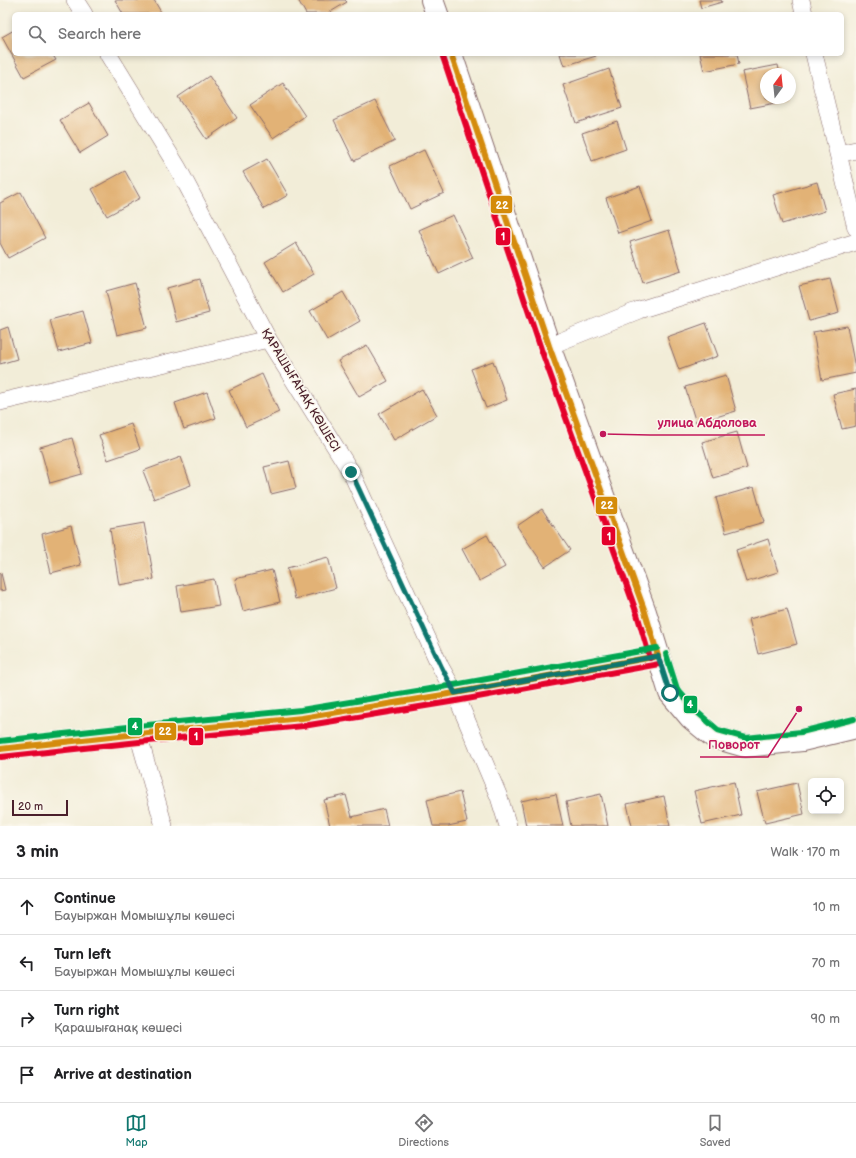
<!DOCTYPE html>
<html lang="en">
<head>
<meta charset="utf-8">
<style>
  body { margin:0; font-family:"Balsamiq Sans",sans-serif; background:#f2f2f2; color:#202124 }
  .controls { position:absolute; right:12px; bottom:12px; display:grid; overflow:hidden; border-radius:6px; box-shadow:0 2px 6px #0003 }
  .controls button { width:36px; height:36px; display:grid; place-items:center; padding:0; border:0; border-bottom:1px solid #e0e0e0; background:#fff; color:#202124; font:20px sans-serif }
  .compass { position:absolute; left:760px; top:68px; width:36px; height:36px; border-radius:50%; background:#fff; box-shadow:0 2px 6px #0003; rotate:15deg }
  .scale { position:absolute; left:12px; bottom:10px; width:56px; box-sizing:border-box; padding-left:4px; border:2px solid #4a1f2b; border-top:0; font-size:11px; line-height:14px; white-space:nowrap; color:#4a1f2b; -webkit-text-stroke:3px #fbf7ec; paint-order:stroke }
  .stop { position:absolute; width:12px; height:12px; margin:-9px; border:3px solid #0f766e; border-radius:50%; background:#fff }
  .stop.end { background:#0f766e; border-color:#fff; box-shadow:0 1px 4px #0008 }
  .list { margin:0; padding:0; list-style:none }
  h2 { display:flex; justify-content:space-between; align-items:center; height:52px; margin:0; padding:0 16px; font-size:17px }
  h2 small { font-size:13px; font-weight:400; color:#757577 }
  .list li { display:grid; grid-template-columns:26px 1fr auto; gap:12px; align-items:center; box-sizing:border-box; height:56px; padding:0 16px; border-top:1px solid #e0e0e0 }
  .list b { display:block; font-size:15px; white-space:nowrap }
  .list p { margin:0; font-size:13px; white-space:nowrap; color:#757577 }
  .list em { font-size:13px; font-style:normal; color:#757577 }
  .icon { flex:none; width:22px; height:22px; fill:none; stroke:currentColor; stroke-width:2; stroke-linecap:round; stroke-linejoin:round }
  .map { position:relative; flex:none; width:856px; height:826px; overflow:hidden }
  .search { position:absolute; background:#fff; box-shadow:0 2px 6px #0003; left:12px; right:12px; top:12px; height:44px; display:flex; align-items:center; gap:10px; box-sizing:border-box; padding:0 14px; border-radius:6px; color:#757577; font-size:15px }
  .sheet { height:276px; background:#fff }
  nav { display:flex; justify-content:space-around; align-items:center; box-sizing:border-box; height:56px; border-top:1px solid #e0e0e0; background:#fff; font-size:11px; color:#757577 }
  nav a { display:grid; justify-items:center; gap:2px }
  nav .on { color:#0f766e }
  .map>svg:first-child { display:block }
  .building { fill:#e2b276 }
  .lines { fill:none; stroke-linecap:round; stroke-linejoin:round }
  .minor-casing { stroke:#856768; stroke-width:18 }
  .tertiary-casing { stroke:#856768; stroke-width:24 }
  .minor { stroke:#fff; stroke-width:17 }
  .tertiary { stroke:#fff; stroke-width:22 }
  .bus-1-casing { stroke:#fbf7ec; stroke-width:9 }
  .bus-2-casing { stroke:#fbf7ec; stroke-width:9 }
  .bus-3-casing { stroke:#fbf7ec; stroke-width:9 }
  .bus-1 { stroke:#d48b09; stroke-width:6 }
  .bus-2 { stroke:#e4002b; stroke-width:6 }
  .bus-3 { stroke:#00a651; stroke-width:6 }
  .route { stroke:#0f766e; stroke-width:5 }
  .labels { text-anchor:middle; stroke-width:3; stroke-linejoin:round; paint-order:stroke }
  .street-label { font-size:12px; fill:#4a1f2b; stroke:#fbf7ec }
  .leader { fill:none; stroke:#c2185b; stroke-width:1.5 }
  .callout-dot { fill:#c2185b; stroke:#fbf7ec; stroke-width:1.5 }
  .callout-label { font-size:13px; text-anchor:middle; font-weight:bold; fill:#c2185b; stroke:#fbf7ec; stroke-width:3; stroke-linejoin:round; paint-order:stroke }
  .line-badge { stroke:#fbf7ec; stroke-width:1.5 }
  .badge-label { font-size:11px; text-anchor:middle; font-weight:bold; fill:#fff }
</style>
</head>
<body>
<div class="map">
<svg width="856" height="826" viewBox="0 0 856 826">
  <rect width="100%" height="100%" fill="#fbf7ec"/>
  <filter id="ink" filterUnits="userSpaceOnUse"><feTurbulence type="fractalNoise" baseFrequency=".025" numOctaves="2"/><feDisplacementMap in="SourceGraphic" scale="8" xChannelSelector="R" yChannelSelector="G"/><feConvolveMatrix kernelMatrix="1 2 1 2 8 2 1 2 1" color-interpolation-filters="sRGB"/></filter>
  <filter id="wash" filterUnits="userSpaceOnUse"><feTurbulence type="fractalNoise" baseFrequency=".012" numOctaves="4" result="noise"/><feDisplacementMap in="SourceGraphic" scale="16" xChannelSelector="R" yChannelSelector="G"/><feGaussianBlur stdDeviation="0.9" result="paint"/><feColorMatrix in="noise" values="0 0 0 0 0 0 0 0 0 0 0 0 0 0 0 0 0 1.4 0 .05"/><feComposite in="paint" operator="in"/></filter>
  <g filter="url(#wash)">
    <rect width="100%" height="100%" fill="#f2edd8"/>
    <g id="blocks">
      <path class="building" d="M115,0H154L162,14H123Z
        M298,0H345L347,2L327,14H306Z
        M699,0H721L722,2L701,8Z
        M14,30V54H52L56,60L24,77L2,37Z
        M560,54H596V56L564,66Z
        M700,54H737L739,64L704,71Z
        M778,65L780,74H766V98H786V101L750,108L742,72Z
        M609,69L622,108L576,123L563,85Z
        M209,76L237,118L206,139L178,97Z
        M283,83L305,116L273,138L250,105Z
        M375,101L395,141L354,161L334,120Z
        M89,103L108,136L80,153L60,120Z
        M617,121L626,149L592,161L582,133Z
        M424,150L444,193L410,209L390,166Z
        M267,159L288,195L264,209L243,172Z
        M125,171L140,198L107,216L92,189Z
        M817,182L825,211L782,224L773,195Z
        M640,186L652,221L618,233L606,198Z
        M21,192L45,238L8,258L0,243V203Z
        M453,215L473,258L439,274L419,230Z
        M669,230L681,271L643,283L630,242Z
        M296,243L314,274L283,292L265,262Z
        M200,279L209,313L176,322L167,288Z
        M830,279L839,313L809,321L799,286Z
        M135,283L147,328L117,335L106,291Z
        M343,292L360,321L327,340L310,311Z
        M83,311L92,343L59,352L50,320Z
        M706,323L718,356L679,370L667,337Z
        M847,326L856,373L822,380L813,332Z
        M8,327L17,359L0,364V330Z
        M367,345L388,381L359,397L338,361Z
        M493,361L507,400L486,408L471,369Z
        M262,374L279,412L246,427L229,390Z
        M726,375L736,411L696,423L685,387Z
        M422,389L437,415L394,440L379,414Z
        M856,389V426L842,429L833,394Z
        M207,392L216,418L184,429L175,403Z
        M131,424L140,449L108,460L99,435Z
        M737,432L747,468L713,478L702,442Z
        M72,438L82,474L50,483L40,447Z
        M181,457L191,485L154,499L143,471Z
        M289,461L296,488L271,494L264,467Z
        M754,487L764,522L726,533L716,498Z
        M542,509L570,550L545,567L517,526Z
        M144,523L154,579L119,585L110,529Z
        M71,526L81,565L51,573L42,534Z
        M487,535L505,567L479,581L462,549Z
        M768,539L778,572L746,582L736,550Z
        M328,557L336,588L295,599L287,568Z
        M272,570L280,602L243,611L235,579Z
        M1,573L5,590L0,591V574Z
        M214,579L219,606L181,612L177,586Z
        M787,609L797,644L758,654L749,619Z
        M734,782L741,815L702,824L694,791Z
        M797,783L804,814L765,823L757,792Z
        M460,792L467,822L448,826H433L427,800Z
        M556,794L563,826H526L521,801Z
        M601,794L608,826H571L566,802Z
        M346,795L352,817L384,809L388,826H330L324,800Z
        M664,796L670,826H632L627,804Z"/>
    </g>
  </g>
  <g filter="url(#ink)">
    <use href="#blocks" fill-opacity="0" stroke="#856768" stroke-width="1"/>
    <g class="lines">
      <defs>
        <path id="minor" d="M75,0L84,14
          M801,0L804,14
          M108,54L178,168L268,339L351,472L441,668L455,693L499,797L508,826
          M814,54L856,228
          M838,154L856,150
          M549,346L639,310L856,242
          M0,402L268,339
          M138,734L164,826"/>
        <path id="tertiary" d="M432,0L437,14
          M451,54L549,346L645,612L670,693L691,718L714,737L745,746L802,740L856,727
          M0,749L138,734L302,718L455,693L658,656"/>
      </defs>
      <use href="#minor" class="minor-casing"/>
      <use href="#tertiary" class="tertiary-casing"/>
      <use href="#minor" class="minor"/>
      <use href="#tertiary" class="tertiary"/>
      <defs>
        <path id="bus-1" d="M451,54L549,346L645,612L658,656
          M0,749L138,734L302,718L455,693L658,656"/>
        <path id="bus-2" d="M443,57L541,349L637,614L650,658
          M1,757L139,742L303,726L456,701L659,664"/>
        <path id="bus-3" d="M666,654L677,689L697,712L718,730L746,738L801,732L854,719
          M0,741L137,726L301,710L454,685L657,648"/>
      </defs>
      <use href="#bus-1" class="bus-1-casing"/>
      <use href="#bus-2" class="bus-2-casing"/>
      <use href="#bus-3" class="bus-3-casing"/>
      <use href="#bus-1" class="bus-1"/>
      <use href="#bus-2" class="bus-2"/>
      <use href="#bus-3" class="bus-3"/>
    </g>
  </g>
  <g class="lines" filter="url(#ink)">
    <path class="route" d="M351,472L442,668L455,693L658,656L670,693"/>
  </g>
  <g class="labels">
    <g class="street-label">
      <text transform="translate(301 390) rotate(59)" y="4">ҚАРАШЫҒАНАҚ КӨШЕСІ</text>
    </g>
  </g>
  <path class="leader" d="M603 434L650 435H765M799 709L768 757H700"/>
  <g class="callout-dot">
    <circle cx="603" cy="434" r="4"/>
    <circle cx="799" cy="709" r="4"/>
  </g>
  <g class="callout-label">
    <text x="707" y="427">улица Абдолова</text>
    <text x="734" y="749">Поворот</text>
  </g>
  <g class="line-badge">
    <rect x="490" y="195" width="23" height="19" rx="4" fill="#d48b09"/>
    <rect x="495" y="227" width="16" height="19" rx="4" fill="#e4002b"/>
    <rect x="595" y="496" width="23" height="19" rx="4" fill="#d48b09"/>
    <rect x="601" y="526" width="15" height="20" rx="4" fill="#e4002b"/>
    <rect x="683" y="695" width="15" height="19" rx="4" fill="#00a651"/>
    <rect x="127" y="717" width="16" height="19" rx="4" fill="#00a651"/>
    <rect x="154" y="722" width="23" height="19" rx="4" fill="#d48b09"/>
    <rect x="188" y="727" width="16" height="19" rx="4" fill="#e4002b"/>
  </g>
  <g class="badge-label">
    <text x="502" y="209">22</text>
    <text x="503" y="240">1</text>
    <text x="607" y="509">22</text>
    <text x="609" y="540">1</text>
    <text x="690" y="708">4</text>
    <text x="135" y="730">4</text>
    <text x="165" y="735">22</text>
    <text x="196" y="740">1</text>
  </g>
</svg>
<div class="controls">
<button><svg class="icon" aria-label="locate" viewBox="0 0 24 24"><circle cx="12" cy="12" r="6"/><path d="M12 2v4M12 18v4M2 12h4M18 12h4"/></svg></button>
</div>
<svg class="compass" viewBox="-18 -18 36 36"><path d="M0-13l5 13h-10z" fill="#e53935"/><path d="M0 13l5-13h-10z" fill="#757577"/></svg>
<div class="scale">20 m</div>
<div class="stop" style="left:670px;top:693px"></div>
<div class="stop end" style="left:351px;top:472px"></div>
<div class="search"><svg class="icon" aria-label="search" viewBox="0 0 24 24"><circle cx="10" cy="10" r="6"/><path d="M15 15l6 6"/></svg>Search here</div>
</div>
<section class="sheet">
<h2>3 min<small>Walk · 170 m</small></h2>
<ul class="list">
<li><svg class="icon" aria-label="ahead" viewBox="0 0 24 24"><path d="M12 20V5M6 11l6-6 6 6"/></svg><div><b>Continue</b><p>Бауыржан Момышұлы көшесі</p></div><em>10 m</em></li>
<li><svg class="icon" aria-label="left" viewBox="0 0 24 24"><path d="M17 20v-9H6M10 6l-5 5 5 5"/></svg><div><b>Turn left</b><p>Бауыржан Момышұлы көшесі</p></div><em>70 m</em></li>
<li><svg class="icon" aria-label="right" viewBox="0 0 24 24"><path d="M7 20v-9h11M14 6l5 5-5 5"/></svg><div><b>Turn right</b><p>Қарашығанақ көшесі</p></div><em>90 m</em></li>
<li><svg class="icon" aria-label="arrive" viewBox="0 0 24 24"><path d="M6 21V4h12l-3 4 3 4H6"/></svg><div><b>Arrive at destination</b></div></li>
</ul>
</section>
<nav>
<a class="on"><svg class="icon" aria-label="map" viewBox="0 0 24 24"><path d="M3 6l6-2 6 2 6-2v14l-6 2-6-2-6 2zM9 4v14M15 6v14"/></svg>Map</a>
<a><svg class="icon" aria-label="directions" viewBox="0 0 24 24"><path d="M12 3l9 9-9 9-9-9zM9 14v-3h6M13 9l2 2-2 2"/></svg>Directions</a>
<a><svg class="icon" aria-label="saved" viewBox="0 0 24 24"><path d="M7 4h10v16l-5-4-5 4z"/></svg>Saved</a>
</nav>
</body>
</html>
